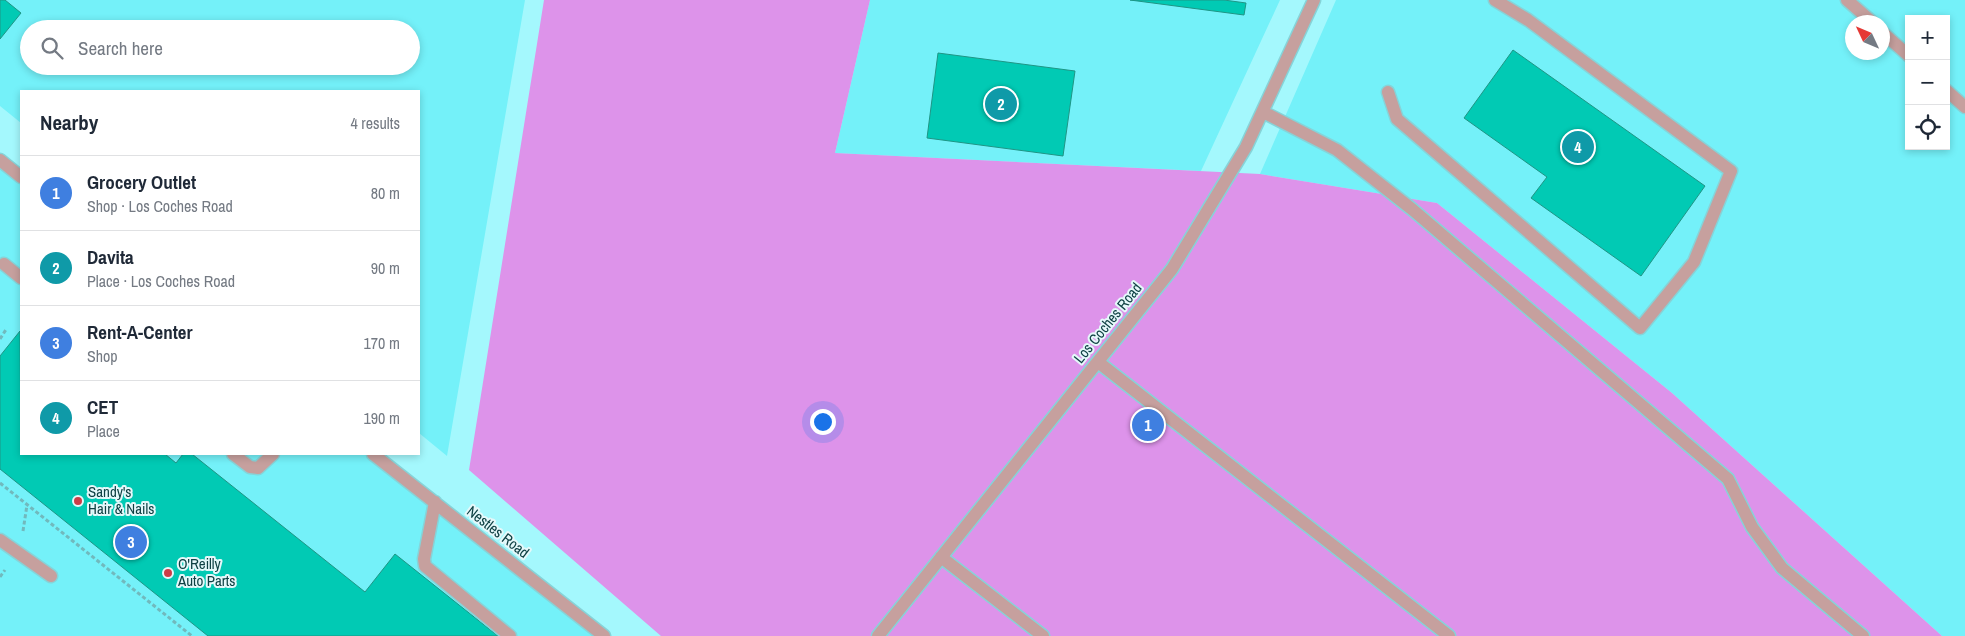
<!DOCTYPE html>
<html lang="en">
<head>
<meta charset="utf-8">
<style>
  body { margin:0; font-family:"Archivo Narrow",sans-serif; background:#f6f6f7; color:#1f2937 }
  .controls { position:absolute; right:15px; top:15px; display:grid; overflow:hidden; border-radius:0px; box-shadow:0 2px 8px #0003 }
  .controls button { width:45px; height:45px; display:grid; place-items:center; padding:0; border:0; border-bottom:1px solid #e0e1e3; background:#fff; color:#1f2937; font:25px sans-serif }
  .compass { position:absolute; left:1845px; top:15px; width:45px; height:45px; border-radius:50%; background:#fff; box-shadow:0 2px 8px #0003; rotate:314deg }
  .you { position:absolute; left:822px; top:421px; width:18px; height:18px; margin:-12px; border:4px solid #fff; border-radius:50%; background:#1a73e8; box-shadow:0 0 0 8px #1a73e833 }
  .badge { display:grid; place-items:center; width:32px; height:32px; border-radius:50%; background:#cc3d47; color:#fff; font-size:16px; font-weight:700 }
  .pin { position:absolute; translate:-50% -50%; border:2px solid #fff; box-shadow:0 1px 5px #0006 }
  .list { margin:0; padding:0; list-style:none }
  h2 { display:flex; justify-content:space-between; align-items:center; height:65px; margin:0; padding:0 20px; font-size:21px }
  h2 small { font-size:16px; font-weight:400; color:#747a83 }
  .list li { display:grid; grid-template-columns:32px 1fr auto; gap:15px; align-items:center; box-sizing:border-box; height:75px; padding:0 20px; border-top:1px solid #e0e1e3 }
  .list b { display:block; font-size:19px; white-space:nowrap }
  .list p { margin:0; font-size:16px; white-space:nowrap; color:#747a83 }
  .list em { font-size:16px; font-style:normal; color:#747a83 }
  .icon { flex:none; width:28px; height:28px; fill:none; stroke:currentColor; stroke-width:2; stroke-linecap:round; stroke-linejoin:round }
  .map { position:relative; flex:none; width:1965px; height:636px; overflow:hidden }
  .search { position:absolute; background:#fff; box-shadow:0 2px 8px #0003; left:20px; top:20px; width:400px; height:55px; display:flex; align-items:center; gap:12px; box-sizing:border-box; padding:0 18px; border-radius:28px; color:#747a83; font-size:19px }
  .panel { position:absolute; background:#fff; box-shadow:0 2px 8px #0003; left:20px; top:90px; width:400px; height:365px; border-radius:0px }
  .map>svg:first-child { display:block }
  .built { fill:#74f1f9; fill-rule:evenodd }
  .green { fill:#dd93ea }
  .building { fill:#01cab4; stroke:#1f9585 }
  .lines { fill:none; stroke-linecap:round; stroke-linejoin:round }
  .minor-casing { stroke:#86d3d8; stroke-width:15 }
  .path { stroke:#71b9bd; stroke-width:3; stroke-dasharray:4 2.5; stroke-linecap:butt }
  .minor { stroke:#c6a09e; stroke-width:12 }
  .poi-dot { fill:#cc3d47; stroke:#e5f8fa; stroke-width:2 }
  .labels { text-anchor:middle; stroke-width:4; stroke-linejoin:round; paint-order:stroke }
  .street-label { font-size:15px; fill:#0e4043; stroke:#e5f8fa }
  .poi-label { font-size:15px; fill:#0e4043; stroke:#e5f8fa; text-anchor:start }
</style>
</head>
<body>
<div class="map">
<svg width="1965" height="636" viewBox="0 0 1965 636">
  <rect width="100%" height="100%" fill="#a4f8fd"/>
  <path class="built" d="M0,0H525L447,456L419,433V91H21V123L0,106ZM29,29H411V66H29Z
    M870,0H1280L1201,171L835,153Z
    M1336,0H1965V636H1942L1672,393L1437,203L1260,174ZM1909,19H1946V146H1909ZM1852,22H1882V52H1852Z
    M0,160L21,177V454H373L604,636H0Z"/>
  <path class="green" d="M544,0H870L835,153L1260,174L1437,203L1672,393L1942,636H661L469,470Z"/>
  <path class="building" d="M0,0H5L21,13L0,39Z
    M1130,0H1224L1246,3L1244,15Z
    M1513,50L1705,186L1641,276L1531,198L1547,177L1464,118Z
    M938,53L1075,71L1063,156L927,138Z
    M20,331L21,454H165L176,463L183,454H192L365,592L395,554L498,636H208L0,469V356Z"/>
  <g class="lines">
    <defs>
      <path id="minor" d="M1847,0L1872,22
        M1882,32L1909,56
        M1946,90L1965,107
        M1388,92L1397,119L1640,328L1694,262L1731,171L1528,20L1495,0
        M1263,112L1337,150L1413,210L1728,479L1752,527L1782,568L1863,636
        M0,160L21,177
        M4,264L21,278
        M1098,362L1449,636
        M233,454L250,467L258,468L273,454
        M373,454L604,636
        M435,502L424,559L425,566L510,636
        M0,540L51,576
        M941,557L1043,636
        M878,636L1172,269L1246,147L1314,0"/>
    </defs>
    <use href="#minor" class="minor-casing"/>
    <path class="path" d="M0,339L7,328
      M0,483L192,636
      M23,531L27,505
      M0,577L5,570"/>
    <use href="#minor" class="minor"/>
  </g>
  <g class="poi-dot">
    <circle cx="78" cy="501" r="5"/>
    <circle cx="168" cy="573" r="5"/>
  </g>
  <g class="labels">
    <g class="street-label">
      <text transform="translate(1108 323) rotate(-51)" y="5">Los Coches Road</text>
      <text transform="translate(498 532) rotate(38)" y="5">Nestles Road</text>
    </g>
    <g class="poi-label">
      <text x="88" y="497">Sandy's<tspan x="88" dy="17">Hair &amp; Nails</tspan></text>
      <text x="178" y="569">O'Reilly<tspan x="178" dy="17">Auto Parts</tspan></text>
    </g>
  </g>
</svg>
<div class="controls">
<button>+</button>
<button>−</button>
<button><svg class="icon" aria-label="locate" viewBox="0 0 24 24"><circle cx="12" cy="12" r="6"/><path d="M12 2v4M12 18v4M2 12h4M18 12h4"/></svg></button>
</div>
<svg class="compass" viewBox="-18 -18 36 36"><path d="M0-13l5 13h-10z" fill="#e53935"/><path d="M0 13l5-13h-10z" fill="#747a83"/></svg>
<div class="you"></div>
<div class="pin badge" style="left:1148px;top:425px;background:#3f7fe0">1</div>
<div class="pin badge" style="left:1001px;top:104px;background:#0f9aa8">2</div>
<div class="pin badge" style="left:131px;top:542px;background:#3f7fe0">3</div>
<div class="pin badge" style="left:1578px;top:147px;background:#0f9aa8">4</div>
<div class="search"><svg class="icon" aria-label="search" viewBox="0 0 24 24"><circle cx="10" cy="10" r="6"/><path d="M15 15l6 6"/></svg>Search here</div>
<section class="panel">
<h2>Nearby<small>4 results</small></h2>
<ul class="list">
<li><span class="badge" style="background:#3f7fe0">1</span><div><b>Grocery Outlet</b><p>Shop · Los Coches Road</p></div><em>80 m</em></li>
<li><span class="badge" style="background:#0f9aa8">2</span><div><b>Davita</b><p>Place · Los Coches Road</p></div><em>90 m</em></li>
<li><span class="badge" style="background:#3f7fe0">3</span><div><b>Rent-A-Center</b><p>Shop</p></div><em>170 m</em></li>
<li><span class="badge" style="background:#0f9aa8">4</span><div><b>CET</b><p>Place</p></div><em>190 m</em></li>
</ul>
</section>
</div>
</body>
</html>
